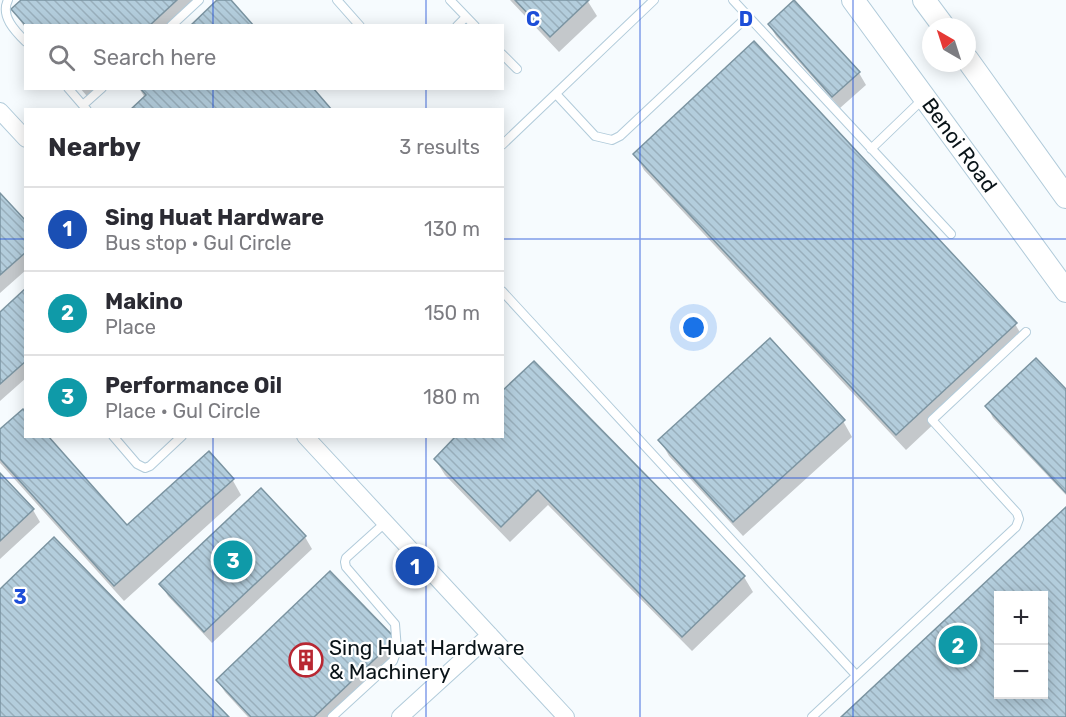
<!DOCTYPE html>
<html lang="en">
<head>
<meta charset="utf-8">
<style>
  body { margin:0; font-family:Rubik,sans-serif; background:#f7f7f7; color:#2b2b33 }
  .controls { position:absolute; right:18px; bottom:18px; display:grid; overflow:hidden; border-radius:0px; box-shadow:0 3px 15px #0003 }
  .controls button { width:54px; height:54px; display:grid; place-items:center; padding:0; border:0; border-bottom:2px solid #e1e1e2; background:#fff; color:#2b2b33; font:30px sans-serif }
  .compass { position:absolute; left:922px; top:18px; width:54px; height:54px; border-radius:50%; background:#fff; box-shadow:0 3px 15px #0003; rotate:321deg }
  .you { position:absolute; left:694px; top:328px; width:21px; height:21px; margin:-15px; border:4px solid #fff; border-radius:50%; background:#1a73e8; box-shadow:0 0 0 9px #1a73e833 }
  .badge { display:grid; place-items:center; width:39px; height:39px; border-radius:50%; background:#b82732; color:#fff; font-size:20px; font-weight:700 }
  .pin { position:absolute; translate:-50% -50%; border:3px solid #fff; box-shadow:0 2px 6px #0006 }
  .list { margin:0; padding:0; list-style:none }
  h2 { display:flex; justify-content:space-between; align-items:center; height:78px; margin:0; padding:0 24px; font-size:26px }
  h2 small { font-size:20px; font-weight:400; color:#7c7c81 }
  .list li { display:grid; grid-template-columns:39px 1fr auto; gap:18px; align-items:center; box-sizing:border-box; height:84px; padding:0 24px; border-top:2px solid #e1e1e2 }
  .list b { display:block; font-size:22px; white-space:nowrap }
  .list p { margin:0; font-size:20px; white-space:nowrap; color:#7c7c81 }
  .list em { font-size:20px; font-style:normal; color:#7c7c81 }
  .icon { flex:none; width:33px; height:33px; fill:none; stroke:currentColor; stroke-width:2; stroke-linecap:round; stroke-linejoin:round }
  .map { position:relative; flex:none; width:1066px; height:717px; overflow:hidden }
  .search { position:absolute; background:#fff; box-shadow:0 3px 15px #0003; left:24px; top:24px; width:480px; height:66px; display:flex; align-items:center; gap:15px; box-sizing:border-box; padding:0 21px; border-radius:0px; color:#7c7c81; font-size:22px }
  .panel { position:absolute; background:#fff; box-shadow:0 3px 15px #0003; left:24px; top:108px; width:480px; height:330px; border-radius:0px }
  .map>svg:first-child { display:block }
  .shadow { fill:#0003; fill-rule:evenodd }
  .building { fill:url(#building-back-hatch); stroke:#7b94a1; stroke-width:1.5; fill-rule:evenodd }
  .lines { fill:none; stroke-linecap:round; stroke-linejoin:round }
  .service-casing { stroke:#b1cbda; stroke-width:10 }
  .minor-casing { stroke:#b1cbda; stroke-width:18 }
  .secondary-casing { stroke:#b1cbda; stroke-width:24 }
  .service { stroke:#fff; stroke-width:8 }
  .minor { stroke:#fff; stroke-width:16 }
  .secondary { stroke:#fff; stroke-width:22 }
  .grid { fill:none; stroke:#1d4ed8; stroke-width:1.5; stroke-opacity:0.55 }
  .labels { text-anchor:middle; stroke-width:4.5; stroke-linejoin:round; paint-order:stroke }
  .street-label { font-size:21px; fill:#0a1419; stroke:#fff }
  .poi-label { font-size:21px; fill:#0a1419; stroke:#fff; text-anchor:start }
  .grid-label { font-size:20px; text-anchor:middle; font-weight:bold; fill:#1d4ed8; stroke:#fff; stroke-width:4.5; stroke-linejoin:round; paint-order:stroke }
</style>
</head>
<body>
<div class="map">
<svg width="1066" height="717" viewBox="0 0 1066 717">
  <defs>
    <pattern id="building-back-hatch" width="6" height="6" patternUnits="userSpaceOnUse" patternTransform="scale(1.5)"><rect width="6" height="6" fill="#b3cddc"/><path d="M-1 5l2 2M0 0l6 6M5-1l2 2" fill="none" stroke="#99afbc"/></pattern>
  </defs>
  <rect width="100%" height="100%" fill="#f6fbfe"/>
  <path class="shadow" d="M23,0H202L175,26H26V29L13,10Z
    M510,0H587L597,16L559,52Z
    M795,1L859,73L866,85L840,108L776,36L769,24Z
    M80,88H106L92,102Z
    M139,88H311L145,98Z
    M635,154L1015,324L1024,339L906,450L644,170Z
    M0,195L26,223V270L0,293Z
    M26,290V378L0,401V314Z
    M1066,391V495L993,418L987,406Z
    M843,421L852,437L743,536L669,456L660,440Z
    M0,432L26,436L127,527L232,479L241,495L124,601L0,463Z
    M502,436L744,577L753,592L692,651L548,505L510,542L445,475L435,459Z
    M0,475L33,510L40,522L0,559Z
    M1066,509V717H844ZM998,596H1044V694H998Z
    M305,537L312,549L212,643L168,596L161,584Z
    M395,640L401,652L333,717H248L225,692L218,681Z"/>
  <path class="building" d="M21,0H177L149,26H26L11,9Z
    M217,0H231L254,26H190Z
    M515,0H589L550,37Z
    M794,0L860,72L832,97L768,24Z
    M754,41L1017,323L896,435L633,154Z
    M140,88H313L332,110H130L146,95Z
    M0,193L26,221V252L0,275Z
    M26,288V361L0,384V312Z
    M770,338L845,420L733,522L658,440Z
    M1036,358L1066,389V493L985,406Z
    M534,361L745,576L682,637L538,490L501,527L434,459L456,436H502V391Z
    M23,409L26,412V436H48L127,525L209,451L234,479L114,586L0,459V429Z
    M0,473L34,509L0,541Z
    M261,488L306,536L204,632L159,584Z
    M1066,507V717H841ZM998,596H1044V694H998Z
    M54,537L229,717H0V589Z
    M330,571L396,639L314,717H251L216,680Z"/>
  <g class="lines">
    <defs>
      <path id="service" d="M8,0C0,16 15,31 26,42
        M337,0L360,26
        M450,0L475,26
        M733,0L951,234
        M171,26L199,0
        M457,26L466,17
        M502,54L517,69
        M68,88L87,110
        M556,94L595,136L612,140L620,136L748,16
        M83,105L102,88
        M502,145L654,0
        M871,149L923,99
        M502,291L856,675
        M113,436L137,464L145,468L150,466L182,436
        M332,717L393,661L397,650L395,624L346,567L345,562L346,558L386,522
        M812,717L1016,527L1019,519L1017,513L932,420L1026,332"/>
      <path id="minor" d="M0,111L26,139
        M305,436L566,717
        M400,717L490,635"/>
      <g id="secondary">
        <path id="s1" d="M853,0L1066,291"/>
        <path d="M924,0L944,27"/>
        <path d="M967,59L1066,197"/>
      </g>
    </defs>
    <use href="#service" class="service-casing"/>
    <use href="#minor" class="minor-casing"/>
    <use href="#secondary" class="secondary-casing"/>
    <use href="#service" class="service"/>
    <use href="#minor" class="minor"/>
    <use href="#secondary" class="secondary"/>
  </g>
  <path class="grid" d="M213,0V26M426,0V26M640,0V717M853,0V717M213,88V110M426,88V110M0,239H26M502,239H1066M213,436V717M426,436V717M0,478H1066"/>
  <defs>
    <symbol id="building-ring" viewBox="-11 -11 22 22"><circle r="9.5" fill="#fff" stroke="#b82732" stroke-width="1.5"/><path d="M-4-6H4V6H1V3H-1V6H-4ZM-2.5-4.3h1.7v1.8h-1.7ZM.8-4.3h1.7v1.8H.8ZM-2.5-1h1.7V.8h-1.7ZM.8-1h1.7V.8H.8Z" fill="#b82732"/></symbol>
  </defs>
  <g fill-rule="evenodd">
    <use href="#building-ring" x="287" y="641" width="38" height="38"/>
  </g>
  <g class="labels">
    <g class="street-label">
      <text dy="7" stroke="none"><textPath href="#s1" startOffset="180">Benoi Road</textPath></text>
    </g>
    <g class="poi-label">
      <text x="329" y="655">Sing Huat Hardware<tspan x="329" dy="24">&amp; Machinery</tspan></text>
    </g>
  </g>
  <g class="grid-label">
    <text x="533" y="26">C</text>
    <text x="746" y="26">D</text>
    <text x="20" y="604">3</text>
  </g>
</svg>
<div class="controls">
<button>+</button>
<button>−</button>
</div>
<svg class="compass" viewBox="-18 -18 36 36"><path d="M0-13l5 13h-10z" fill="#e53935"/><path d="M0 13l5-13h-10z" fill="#7c7c81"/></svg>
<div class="you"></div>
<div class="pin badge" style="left:415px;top:566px;background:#1a4fb4">1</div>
<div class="pin badge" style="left:958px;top:645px;background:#0f9aa8">2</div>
<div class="pin badge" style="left:233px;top:560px;background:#0f9aa8">3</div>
<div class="search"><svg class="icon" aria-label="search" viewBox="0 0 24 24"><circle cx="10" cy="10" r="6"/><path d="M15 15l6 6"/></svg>Search here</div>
<section class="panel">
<h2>Nearby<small>3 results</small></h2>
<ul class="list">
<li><span class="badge" style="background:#1a4fb4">1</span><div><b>Sing Huat Hardware</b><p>Bus stop · Gul Circle</p></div><em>130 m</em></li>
<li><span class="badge" style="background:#0f9aa8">2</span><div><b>Makino</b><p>Place</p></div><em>150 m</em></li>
<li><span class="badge" style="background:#0f9aa8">3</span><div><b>Performance Oil</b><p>Place · Gul Circle</p></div><em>180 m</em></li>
</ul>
</section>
</div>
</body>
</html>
